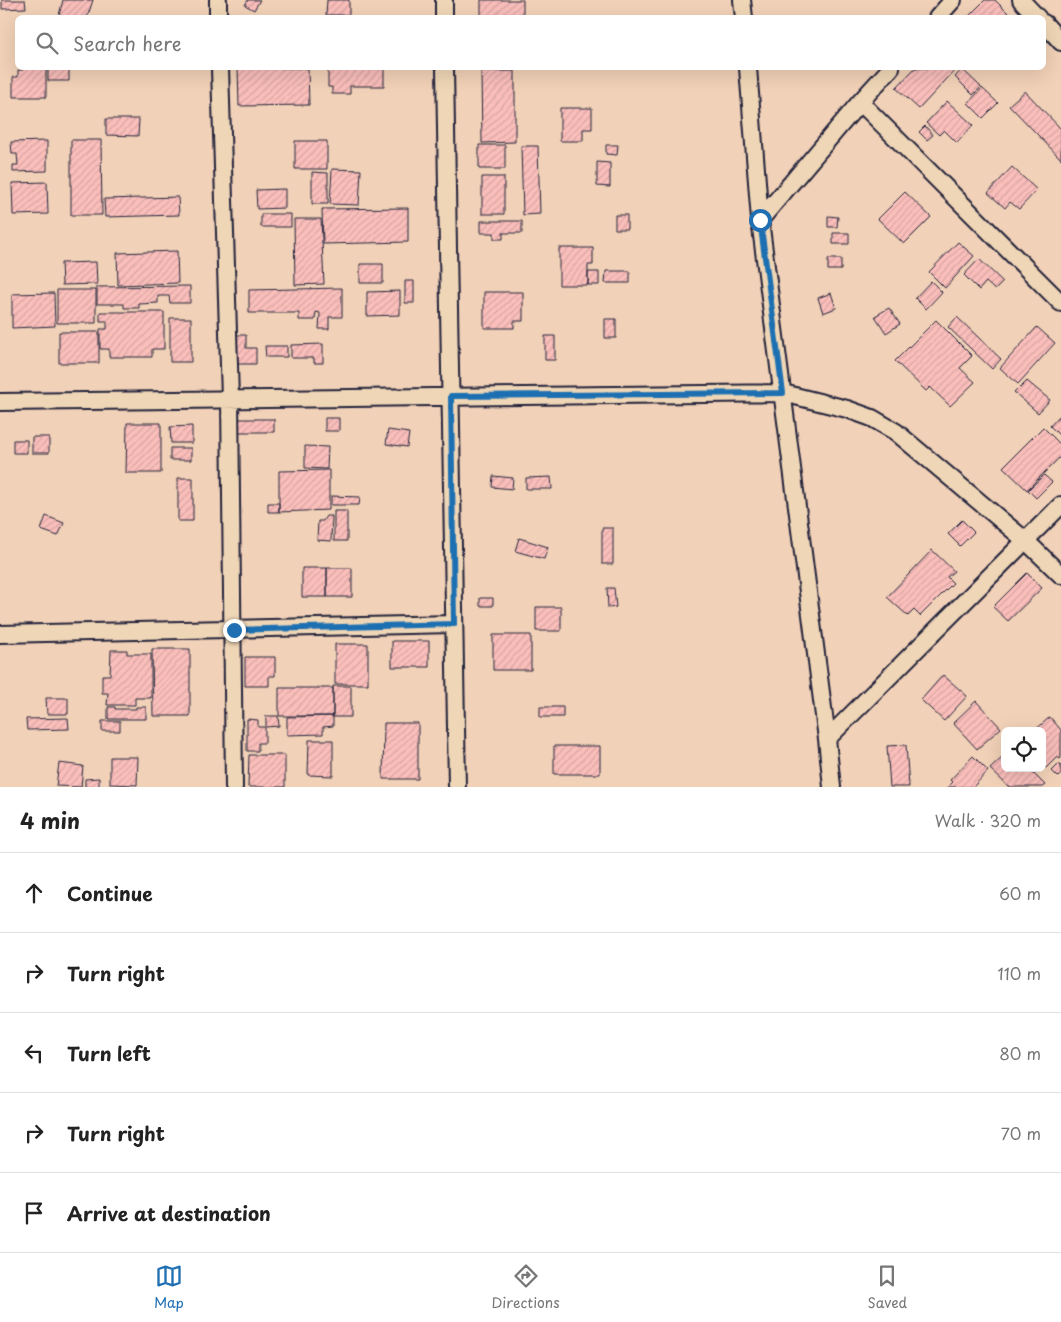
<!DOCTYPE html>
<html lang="en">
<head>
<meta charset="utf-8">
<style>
  body { margin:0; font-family:"Playpen Sans",sans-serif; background:#f2f2f2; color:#222 }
  .controls { position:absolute; right:15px; bottom:15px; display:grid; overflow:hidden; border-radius:8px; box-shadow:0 5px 20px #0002 }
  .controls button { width:45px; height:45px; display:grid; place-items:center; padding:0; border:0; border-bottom:1px solid #e0e0e0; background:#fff; color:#222; font:25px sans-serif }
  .stop { position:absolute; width:15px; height:15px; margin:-11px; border:4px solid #1f6fb2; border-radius:50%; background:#fff }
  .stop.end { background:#1f6fb2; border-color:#fff; box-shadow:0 1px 5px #0008 }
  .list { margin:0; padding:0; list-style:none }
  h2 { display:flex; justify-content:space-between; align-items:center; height:65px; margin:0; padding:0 20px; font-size:21px }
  h2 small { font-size:16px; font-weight:400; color:#767676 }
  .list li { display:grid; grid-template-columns:32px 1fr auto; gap:15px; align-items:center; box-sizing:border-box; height:80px; padding:0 20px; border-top:1px solid #e0e0e0 }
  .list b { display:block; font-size:19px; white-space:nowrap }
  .list em { font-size:16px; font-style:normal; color:#767676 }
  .icon { flex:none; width:28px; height:28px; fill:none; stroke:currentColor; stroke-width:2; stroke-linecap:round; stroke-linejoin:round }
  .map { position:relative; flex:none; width:1061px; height:787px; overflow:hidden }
  .search { position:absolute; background:#fff; box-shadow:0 5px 20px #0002; left:15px; right:15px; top:15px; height:55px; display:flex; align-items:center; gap:12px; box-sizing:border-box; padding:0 18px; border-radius:8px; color:#767676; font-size:19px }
  .sheet { height:465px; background:#fff }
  nav { display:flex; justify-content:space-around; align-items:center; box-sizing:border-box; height:70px; border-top:1px solid #e0e0e0; background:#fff; font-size:14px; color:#767676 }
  nav a { display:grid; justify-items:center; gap:2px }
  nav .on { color:#1f6fb2 }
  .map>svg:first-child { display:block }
  .building { fill:url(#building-hatch); stroke:#22223b }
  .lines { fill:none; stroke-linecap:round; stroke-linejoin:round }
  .minor-casing { stroke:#22223b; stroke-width:20 }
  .minor { stroke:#efd6b6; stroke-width:16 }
  .route { stroke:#1f6fb2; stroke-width:6 }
</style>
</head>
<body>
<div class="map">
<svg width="1061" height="787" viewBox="0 0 1061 787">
  <defs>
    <pattern id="building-hatch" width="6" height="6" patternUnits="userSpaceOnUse" patternTransform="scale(1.25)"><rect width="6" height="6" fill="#fbbfbb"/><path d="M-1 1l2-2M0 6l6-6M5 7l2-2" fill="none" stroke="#d7a4a2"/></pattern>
  </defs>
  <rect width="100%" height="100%" fill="#f1d1b7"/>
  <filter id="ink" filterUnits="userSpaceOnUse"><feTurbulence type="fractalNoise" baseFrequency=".02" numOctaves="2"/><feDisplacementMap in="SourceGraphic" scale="10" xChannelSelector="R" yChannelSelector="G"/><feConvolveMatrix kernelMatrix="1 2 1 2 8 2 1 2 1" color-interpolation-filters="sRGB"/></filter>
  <g filter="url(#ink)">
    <path class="building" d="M2,0H25L26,8L2,9Z
      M63,0H93L87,18H68L59,15Z
      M248,0H260L254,10L245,5Z
      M327,0H349V15H326Z
      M481,0H523V18H481Z
      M985,0H995L1013,18H967Z
      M23,68H46V97H13V77H18V70H23Z
      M48,68H69V81H48Z
      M238,68H308L309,105L239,106Z
      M328,68H384V86H350V94H332V87H328Z
      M915,68H957L919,109L896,88Z
      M962,69L981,87L973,95L955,77Z
      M481,71H515V142L482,143Z
      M982,88L998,103L983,118L968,103Z
      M1025,91L1061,129V159L1009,105Z
      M947,101L973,125L957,143L944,130L939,135L926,123Z
      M560,108H592V129H583V141H560Z
      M106,119H139L138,136L106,135Z
      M925,126L933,135L927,140L919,132Z
      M71,140H101L102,215H71Z
      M47,141V171L13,172V165H18L17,154H12L11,142Z
      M295,141H327V169H295Z
      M479,145H505V169H479Z
      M606,145H618L617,155L606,154Z
      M521,146H538L540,214L523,215Z
      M597,162L610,163V187L597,186Z
      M1012,167L1037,190L1019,209L1010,202L1005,208L988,193Z
      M332,169L361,170L359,205L330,204Z
      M312,172L328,173V204H312Z
      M482,177H504V214H482Z
      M47,182L48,214L13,215L12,183Z
      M285,189V208L257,209L256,190Z
      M905,192L931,217L904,244L878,219Z
      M178,197L179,215L105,217L104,199Z
      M408,208V242L323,244L322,209Z
      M261,214H291V227H261Z
      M615,215H627V229H615Z
      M828,216L838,217L837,227H828Z
      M294,219H321L324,284L295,285Z
      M481,221H522V233H503V239H494V233H481Z
      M833,233H849V244H833Z
      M958,242L974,256L945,288L929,272Z
      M559,248H593V265H588V285H559Z
      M177,251L178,283L118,285L117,253Z
      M828,259H841V270H828Z
      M979,259L1003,282L995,290L986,282L979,290L964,275Z
      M96,262L97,284L62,285L61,263Z
      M360,264H383V283H360Z
      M606,271H630V283H605Z
      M588,272H599V285H588Z
      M405,281H414V303H405Z
      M931,281L942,292L926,309L915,298Z
      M190,286V303H170L169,296H158V303L139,304V308H124V304H97V287Z
      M342,288V317H329V329H319L320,313L316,312L315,320H299V313H249V290Z
      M57,290H96V323H57Z
      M400,291V315L367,316V292Z
      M484,292H523V321H514V328H484Z
      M54,293L55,326L12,328V294Z
      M831,293L836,308L823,313L818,298Z
      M889,308L900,324L886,333L875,316Z
      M100,312H164V349H152V357H109V349H100V329H107V321H100Z
      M957,317L1001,359L992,369L948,327Z
      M170,318H191V362H170Z
      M605,319H616V338H605Z
      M936,320L972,356L960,368L975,382L950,406L930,387L926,391L895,361Z
      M1037,327L1055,343L1018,384L1000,368Z
      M59,332H99V363H59Z
      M232,335H246V348H256V364H232Z
      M545,336H555V360H545Z
      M323,344V363H314V358H291V345Z
      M265,346H287V357H266Z
      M1027,381L1050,400L1038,413L1014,392L1019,387L1020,388Z
      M1061,414V437L1050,426Z
      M325,418H339V431H325Z
      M237,419H274V432H236Z
      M127,423H161V473H126Z
      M192,426V443H171L170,427Z
      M1043,427L1061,445V456L1027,490L1003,467Z
      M388,430L409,433L407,447L386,444Z
      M32,437H49V453H32Z
      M13,440H27V453H13Z
      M305,446L328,447L327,469L305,468Z
      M170,448H191V460H170Z
      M329,470V510L279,512V471Z
      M1044,475L1052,482L1036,498L1028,490Z
      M493,476L513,478L512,489L492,487Z
      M551,477L552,489H526V478Z
      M178,478H193V521H178Z
      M331,496L360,497L359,505H331Z
      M268,503H279V512H268Z
      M334,511H347V541H334Z
      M46,516L64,523L58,536L41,530Z
      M326,516H332L331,541L317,540L318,521H323Z
      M962,520L974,532L960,546L948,534Z
      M602,528H613V564H602Z
      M519,538L548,547L544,559L515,551Z
      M932,550L954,571L947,577L953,583L920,616L914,610L908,616L887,597Z
      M302,568H327V597H302Z
      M327,568H352V597H327Z
      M1027,573L1042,588L1008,621L993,607Z
      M607,588H614L616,607L608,608Z
      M480,598H493V606H480Z
      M536,607H561V631H536Z
      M493,635H531V670H493Z
      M392,641H429V667H392Z
      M335,644H368V684H335Z
      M152,649H190V716H153Z
      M111,650H127V654H151V698H135V705H107L108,693H102V675H110Z
      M245,657H275V676H269V686H245Z
      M943,675L967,696L944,721L921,700Z
      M333,686H351V717H333Z
      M279,688H333V716H279Z
      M46,698H68V714H47Z
      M976,701L1001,728L977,749L953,723Z
      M108,707H115V709H136V707H146V719H108Z
      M540,707H563V717H540Z
      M266,716H278L279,726L266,727Z
      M333,716V726L323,727V734L287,735V717Z
      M1050,717L1061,730V758L1060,759L1057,757L1046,768L1042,764V731H1034Z
      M68,718L69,729L27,730L26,719Z
      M247,719L258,720V727H265V743H258V751H247Z
      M102,721H120V731H102Z
      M384,723H418V779H383Z
      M309,740H333V776L308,775Z
      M906,745L909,787H890L887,746Z
      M554,746H600V774H554Z
      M249,755H285V787H248Z
      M1005,755V768H1028L1045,785L1042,787H1009L990,769Z
      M973,756L988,771L973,787H947L952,782L950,780Z
      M110,757H138L137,785L110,784Z
      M59,763L83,766L81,787L56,786Z
      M1059,764L1061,766V774L1058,777L1052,771Z
      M99,778V787H85V779Z"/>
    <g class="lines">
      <defs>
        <path id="minor" d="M218,0V18
          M444,0V18
          M742,0L744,18
          M1021,0L1038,18
          M937,18L953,0
          M1044,23L1061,42
          M220,68L230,398L234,787
          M445,68L457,787
          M748,68L760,220L827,739L832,787
          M860,102L1061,303
          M760,220L860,102L891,68
          M0,402L783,393L847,409L872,418L896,432L1026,541L1061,575
          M0,634L454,624
          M827,739L1061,505"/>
      </defs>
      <use href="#minor" class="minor-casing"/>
      <use href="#minor" class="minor"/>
    </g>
  </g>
  <g class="lines" filter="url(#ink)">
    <path class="route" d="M234,630L454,624L451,396L783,393L760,220"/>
  </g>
</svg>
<div class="controls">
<button><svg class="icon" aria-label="locate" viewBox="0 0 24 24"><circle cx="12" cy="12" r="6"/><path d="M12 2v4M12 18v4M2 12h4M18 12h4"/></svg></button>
</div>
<div class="stop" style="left:760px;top:220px"></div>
<div class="stop end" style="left:234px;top:630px"></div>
<div class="search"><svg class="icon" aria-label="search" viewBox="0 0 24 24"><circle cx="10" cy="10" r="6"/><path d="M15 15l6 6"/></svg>Search here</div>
</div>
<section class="sheet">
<h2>4 min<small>Walk · 320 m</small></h2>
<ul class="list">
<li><svg class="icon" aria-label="ahead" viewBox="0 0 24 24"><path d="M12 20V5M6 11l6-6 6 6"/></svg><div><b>Continue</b></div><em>60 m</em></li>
<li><svg class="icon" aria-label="right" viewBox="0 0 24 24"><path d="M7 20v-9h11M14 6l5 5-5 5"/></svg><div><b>Turn right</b></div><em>110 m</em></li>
<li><svg class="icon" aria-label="left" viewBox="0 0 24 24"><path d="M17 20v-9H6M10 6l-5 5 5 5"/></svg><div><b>Turn left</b></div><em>80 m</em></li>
<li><svg class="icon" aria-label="right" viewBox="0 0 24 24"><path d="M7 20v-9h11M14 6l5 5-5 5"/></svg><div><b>Turn right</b></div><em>70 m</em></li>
<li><svg class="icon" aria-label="arrive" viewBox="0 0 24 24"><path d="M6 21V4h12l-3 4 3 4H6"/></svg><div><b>Arrive at destination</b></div></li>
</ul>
</section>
<nav>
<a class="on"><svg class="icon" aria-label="map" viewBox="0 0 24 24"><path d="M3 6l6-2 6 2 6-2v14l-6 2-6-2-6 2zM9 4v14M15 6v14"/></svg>Map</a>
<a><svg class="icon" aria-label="directions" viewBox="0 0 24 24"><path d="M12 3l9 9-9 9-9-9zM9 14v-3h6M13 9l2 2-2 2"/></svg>Directions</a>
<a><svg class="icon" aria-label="saved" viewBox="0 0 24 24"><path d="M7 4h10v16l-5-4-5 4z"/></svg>Saved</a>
</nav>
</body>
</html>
